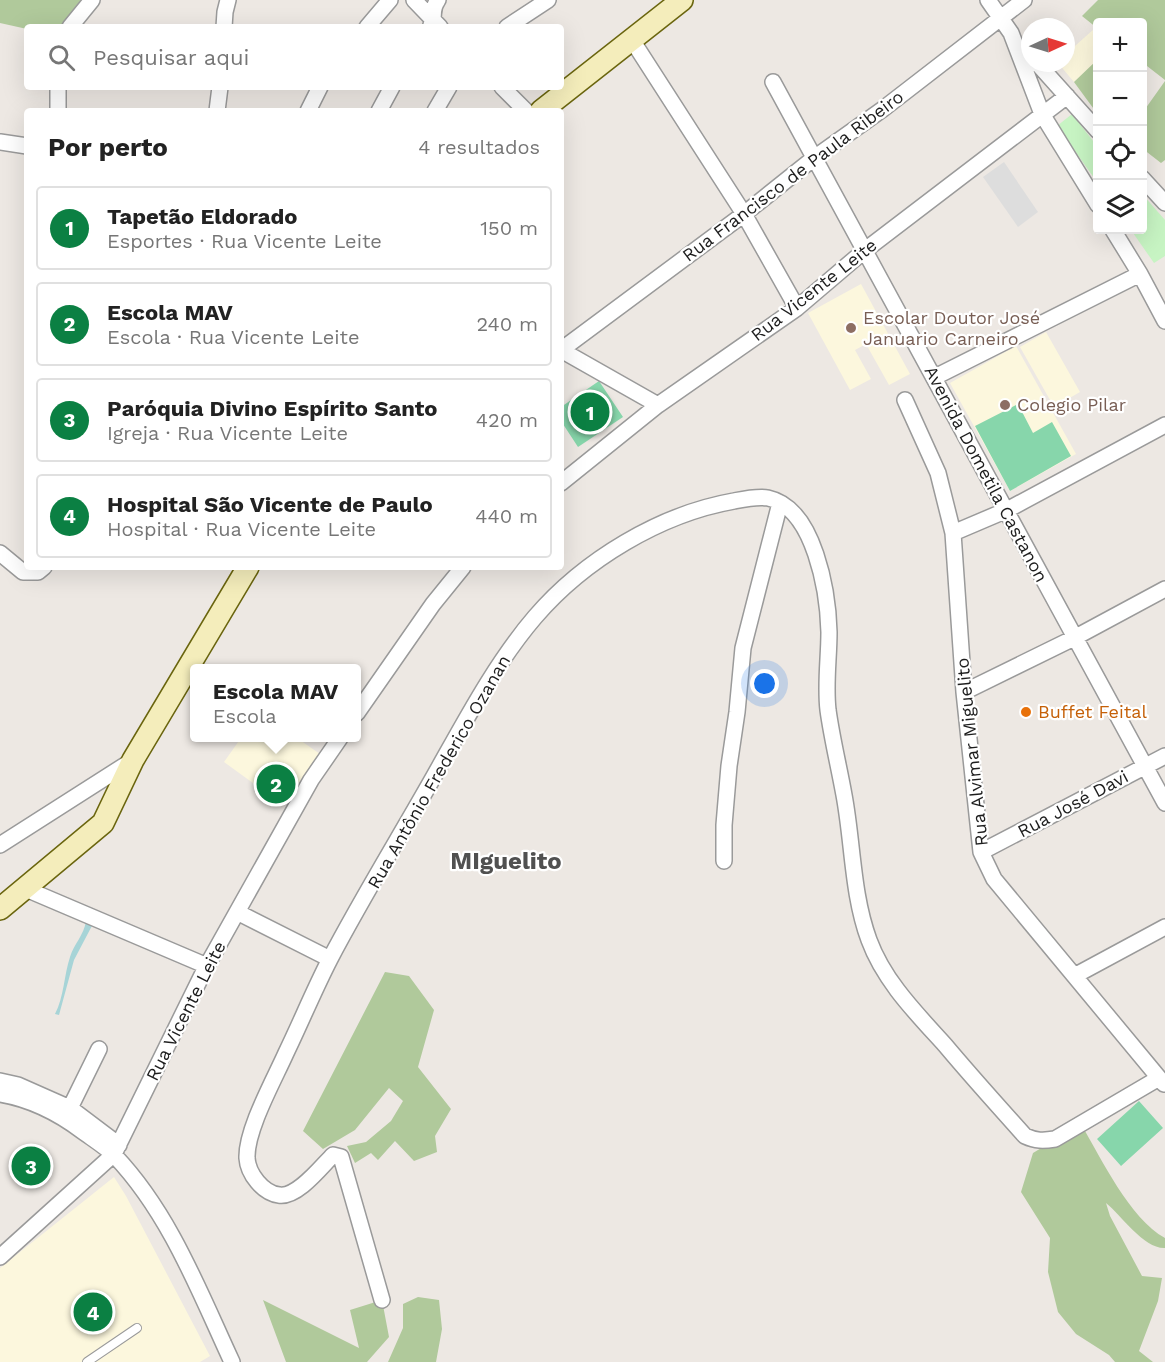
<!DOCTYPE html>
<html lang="pt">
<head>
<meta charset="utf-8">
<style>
  body { margin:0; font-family:"Work Sans",sans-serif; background:#f2f2f2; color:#222 }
  .controls { position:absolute; right:18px; top:18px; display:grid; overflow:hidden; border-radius:6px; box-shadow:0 6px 24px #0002 }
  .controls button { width:54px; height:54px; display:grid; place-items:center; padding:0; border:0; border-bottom:2px solid #e0e0e0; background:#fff; color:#222; font:30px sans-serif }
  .compass { position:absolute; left:1021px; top:18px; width:54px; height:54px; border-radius:50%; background:#fff; box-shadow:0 6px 24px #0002; rotate:86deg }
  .you { position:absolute; left:765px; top:684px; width:21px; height:21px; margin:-15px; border:4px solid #fff; border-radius:50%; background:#1a73e8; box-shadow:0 0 0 9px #1a73e833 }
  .badge { display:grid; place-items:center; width:39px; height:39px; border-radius:50%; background:#0b8043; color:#fff; font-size:20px; font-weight:700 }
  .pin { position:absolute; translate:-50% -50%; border:3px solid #fff; box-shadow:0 2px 6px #0006 }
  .popup { position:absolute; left:190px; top:664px; width:171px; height:78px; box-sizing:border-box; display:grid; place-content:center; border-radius:6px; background:#fff; filter:drop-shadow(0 2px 4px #0005); font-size:20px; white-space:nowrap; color:#767676 }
  .popup b { font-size:22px; color:#222 }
  .popup::after { content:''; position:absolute; left:50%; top:100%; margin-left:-12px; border:12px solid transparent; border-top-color:#fff }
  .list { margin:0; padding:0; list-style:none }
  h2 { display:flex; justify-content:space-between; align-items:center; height:78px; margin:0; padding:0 24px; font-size:26px }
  h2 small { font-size:20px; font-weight:400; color:#767676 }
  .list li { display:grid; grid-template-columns:39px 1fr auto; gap:18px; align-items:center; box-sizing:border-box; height:84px; margin:0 12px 12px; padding:0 12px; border:2px solid #e0e0e0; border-radius:6px }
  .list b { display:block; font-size:22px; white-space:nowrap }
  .list p { margin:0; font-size:20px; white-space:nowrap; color:#767676 }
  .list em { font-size:20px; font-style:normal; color:#767676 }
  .icon { flex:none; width:33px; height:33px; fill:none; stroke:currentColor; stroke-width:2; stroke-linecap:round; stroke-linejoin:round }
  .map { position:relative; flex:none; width:1165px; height:1362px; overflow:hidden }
  .search { position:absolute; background:#fff; box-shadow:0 6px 24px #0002; left:24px; top:24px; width:540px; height:66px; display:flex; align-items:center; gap:15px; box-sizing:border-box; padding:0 21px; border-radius:6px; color:#767676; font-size:22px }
  .panel { position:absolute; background:#fff; box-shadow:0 6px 24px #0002; left:24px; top:108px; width:540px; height:462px; border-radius:6px }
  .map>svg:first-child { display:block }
  .education { fill:#fcf7dd }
  .forest { fill:#b0c99b }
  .park { fill:#c7f4c3 }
  .pitch { fill:#87d6ab }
  .parking { fill:#ddd }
  .water { fill:#a7d4d7 }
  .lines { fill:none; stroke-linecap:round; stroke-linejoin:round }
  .lane-casing { stroke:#9a9a9a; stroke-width:10 }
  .street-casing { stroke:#9a9a9a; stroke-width:18 }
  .secondary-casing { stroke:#6a650e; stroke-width:24 }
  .lane { stroke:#fff; stroke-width:8 }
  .street { stroke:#fff; stroke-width:15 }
  .secondary { stroke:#f4edbb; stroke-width:21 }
  .education-dot { fill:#8d6e63; stroke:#fff; stroke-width:2 }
  .food-dot { fill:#e8710a; stroke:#fff; stroke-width:2 }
  .labels { text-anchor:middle; stroke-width:4.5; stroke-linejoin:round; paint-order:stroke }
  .street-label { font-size:18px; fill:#1d1d1d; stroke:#fff }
  .education-label { font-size:18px; fill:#785e54; stroke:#fff; text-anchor:start }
  .food-label { font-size:18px; fill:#c56008; stroke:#fff; text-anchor:start }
  .district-label { font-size:24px; font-weight:bold; fill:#505050; stroke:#fff }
</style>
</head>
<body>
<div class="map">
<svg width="1165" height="1362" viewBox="0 0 1165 1362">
  <rect width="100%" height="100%" fill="#ede8e3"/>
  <path class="education" d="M1094,29L1097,33V61L1074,82L1058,63H1066V54Z
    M861,284L910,374L889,385L866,344L855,350L871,379L850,390L808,313Z
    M1046,332L1080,392L1054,407L1020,347Z
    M1016,346L1076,454L1010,491L950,383Z
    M241,738H297L320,754L283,805L224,762Z
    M114,1177L126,1196L210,1356L200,1362H0V1268Z"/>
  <path class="forest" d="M0,0H82L62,27H27V29L0,23Z
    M1098,0H1165V80L1147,66L1143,70L1142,22H1098L1097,28L1082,16Z
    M1097,60L1098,110L1096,112L1074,82Z
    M1165,81V160L1161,163L1143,149V112Z
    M385,972L409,976L434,1010L418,1067L451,1109L435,1136L437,1152L414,1161L395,1141L378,1160L371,1153L355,1163L347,1146L366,1142L391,1121L403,1101L389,1088L355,1130L323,1149L303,1131Z
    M1081,1124C1101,1158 1130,1219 1165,1238V1248C1144,1249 1121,1215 1106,1203L1110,1216L1142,1276L1162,1278L1158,1301L1139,1351L1153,1362H1115L1109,1355L1076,1334L1058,1312L1048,1272L1050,1238L1021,1192L1033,1153Z
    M418,1297L439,1300L442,1329L436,1362H388L403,1328V1304Z
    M263,1300L359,1348L350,1310L382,1300L389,1337L367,1362H286Z"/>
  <path class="park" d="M1072,114L1097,146V182L1057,126Z
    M1143,195L1165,220V256L1154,263L1131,230H1142Z"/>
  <path class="pitch" d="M599,381L623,417L578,447L561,421V407Z
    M1018,404L1033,433L1052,422L1071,456L1010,491L975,426Z
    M1139,1101L1163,1128L1121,1166L1097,1139Z"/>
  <path class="parking" d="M1004,162L1038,212L1018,227L983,177Z"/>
  <path class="water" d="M95,920L74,960L59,1015L55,1014C64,997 64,975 70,957C74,944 84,935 86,921Z"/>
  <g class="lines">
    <defs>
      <path id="lane" d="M87,1362L137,1328"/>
      <path id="street" d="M414,0L440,27
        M988,0L1011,33L1042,114L1098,205
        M431,25C436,16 430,10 438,0
        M70,27L92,0
        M224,27L225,12L228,0
        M367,27L390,0
        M507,27L548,0
        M632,40L744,214L797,308
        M1037,63L1098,131
        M773,82L1165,803
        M502,87L526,111
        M58,111V87
        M217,111L220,87
        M308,111L320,87
        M379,111L392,87
        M435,111L449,87
        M0,142L27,146
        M1142,178L1165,203
        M1113,230L1140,274L1165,321
        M561,350L744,214L814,158L883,109L1024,0
        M561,350L658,405
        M935,377L1140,274
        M905,400L938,473L953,533L964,692L981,852L994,879L1164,1084
        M561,483L658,405L797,308L864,251L1067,96
        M953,533L1007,510L1165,425
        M0,553L23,572H38L44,567
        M964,692L1074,638L1165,589
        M357,713L433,604L463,567
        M0,845L133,760
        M981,852L1165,756
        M724,861V825L729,766L737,712L743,648L780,503
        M26,889L207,966
        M237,912L330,959
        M1076,975L1165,927
        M0,1081L18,1085L70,1108L119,1145
        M0,1094C30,1099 58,1113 82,1131C93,1139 106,1147 115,1156C170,1214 199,1291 232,1362
        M70,1108L99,1049
        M0,1257L114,1154L204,971L311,780L340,738
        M382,1300L341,1157L333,1155C321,1167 297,1198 279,1195C263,1193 248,1174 247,1158C246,1130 274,1080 286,1053C301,1022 314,990 330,959C361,900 396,843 429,785C461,729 493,666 535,617C584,560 660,514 734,501C744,499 758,496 768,498C815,508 828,593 829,632C829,658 825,684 828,710C832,739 839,767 844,795C853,843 852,894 869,940C884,981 916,1013 945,1045C971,1076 998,1106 1025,1136C1036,1141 1043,1141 1055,1139L1159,1078"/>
      <path id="secondary" d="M541,111L682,0
        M0,909L103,823L133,760L248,567"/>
    </defs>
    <use href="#lane" class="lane-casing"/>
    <use href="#street" class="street-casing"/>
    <use href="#secondary" class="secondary-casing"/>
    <use href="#lane" class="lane"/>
    <use href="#street" class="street"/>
    <use href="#secondary" class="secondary"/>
  </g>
  <g class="education-dot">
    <circle cx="851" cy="328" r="6"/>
    <circle cx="1005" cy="405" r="6"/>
  </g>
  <circle class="food-dot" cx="1026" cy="712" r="6"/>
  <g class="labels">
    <g class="street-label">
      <text transform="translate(793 176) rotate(-37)" y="6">Rua Francisco de Paula Ribeiro</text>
      <text transform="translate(814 290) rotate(-38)" y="6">Rua Vicente Leite</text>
      <text transform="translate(986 474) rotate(62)" y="6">Avenida Dometila Castanon</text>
      <text transform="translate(972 752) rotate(-96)" y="6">Rua Alvimar Miguelito</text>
      <text transform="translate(439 772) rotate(-60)" y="6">Rua Antônio Frederico Ozanan</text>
      <text transform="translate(1073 804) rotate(-28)" y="6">Rua José Davi</text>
      <text transform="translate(186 1011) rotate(-63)" y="6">Rua Vicente Leite</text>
    </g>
    <g class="education-label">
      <text x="863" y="324">Escolar Doutor José<tspan x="863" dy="21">Januario Carneiro</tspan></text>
      <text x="1017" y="411">Colegio Pilar</text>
    </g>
    <g class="food-label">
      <text x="1038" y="718">Buffet Feital</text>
    </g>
    <g class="district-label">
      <text x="506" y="869">MIguelito</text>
    </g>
  </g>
</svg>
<div class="controls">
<button>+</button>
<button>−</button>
<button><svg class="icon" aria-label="locate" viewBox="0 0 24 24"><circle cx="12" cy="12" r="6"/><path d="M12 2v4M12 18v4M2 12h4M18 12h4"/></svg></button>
<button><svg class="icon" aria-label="layers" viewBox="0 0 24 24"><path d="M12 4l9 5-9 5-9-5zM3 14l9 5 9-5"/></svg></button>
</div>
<svg class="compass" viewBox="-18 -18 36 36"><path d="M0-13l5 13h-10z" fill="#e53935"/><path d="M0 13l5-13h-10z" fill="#767676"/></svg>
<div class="you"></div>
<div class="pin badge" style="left:590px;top:412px">1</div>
<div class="pin badge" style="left:276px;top:784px">2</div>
<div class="popup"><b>Escola MAV</b>Escola</div>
<div class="pin badge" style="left:31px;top:1166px">3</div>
<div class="pin badge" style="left:93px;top:1312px">4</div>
<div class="search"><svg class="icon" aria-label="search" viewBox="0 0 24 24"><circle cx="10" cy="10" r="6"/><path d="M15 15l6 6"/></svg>Pesquisar aqui</div>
<section class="panel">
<h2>Por perto<small>4 resultados</small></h2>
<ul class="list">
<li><span class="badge">1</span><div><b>Tapetão Eldorado</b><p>Esportes · Rua Vicente Leite</p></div><em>150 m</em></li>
<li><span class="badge">2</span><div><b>Escola MAV</b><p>Escola · Rua Vicente Leite</p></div><em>240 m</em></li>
<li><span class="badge">3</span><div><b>Paróquia Divino Espírito Santo</b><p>Igreja · Rua Vicente Leite</p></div><em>420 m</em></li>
<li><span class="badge">4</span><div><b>Hospital São Vicente de Paulo</b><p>Hospital · Rua Vicente Leite</p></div><em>440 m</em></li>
</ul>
</section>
</div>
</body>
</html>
